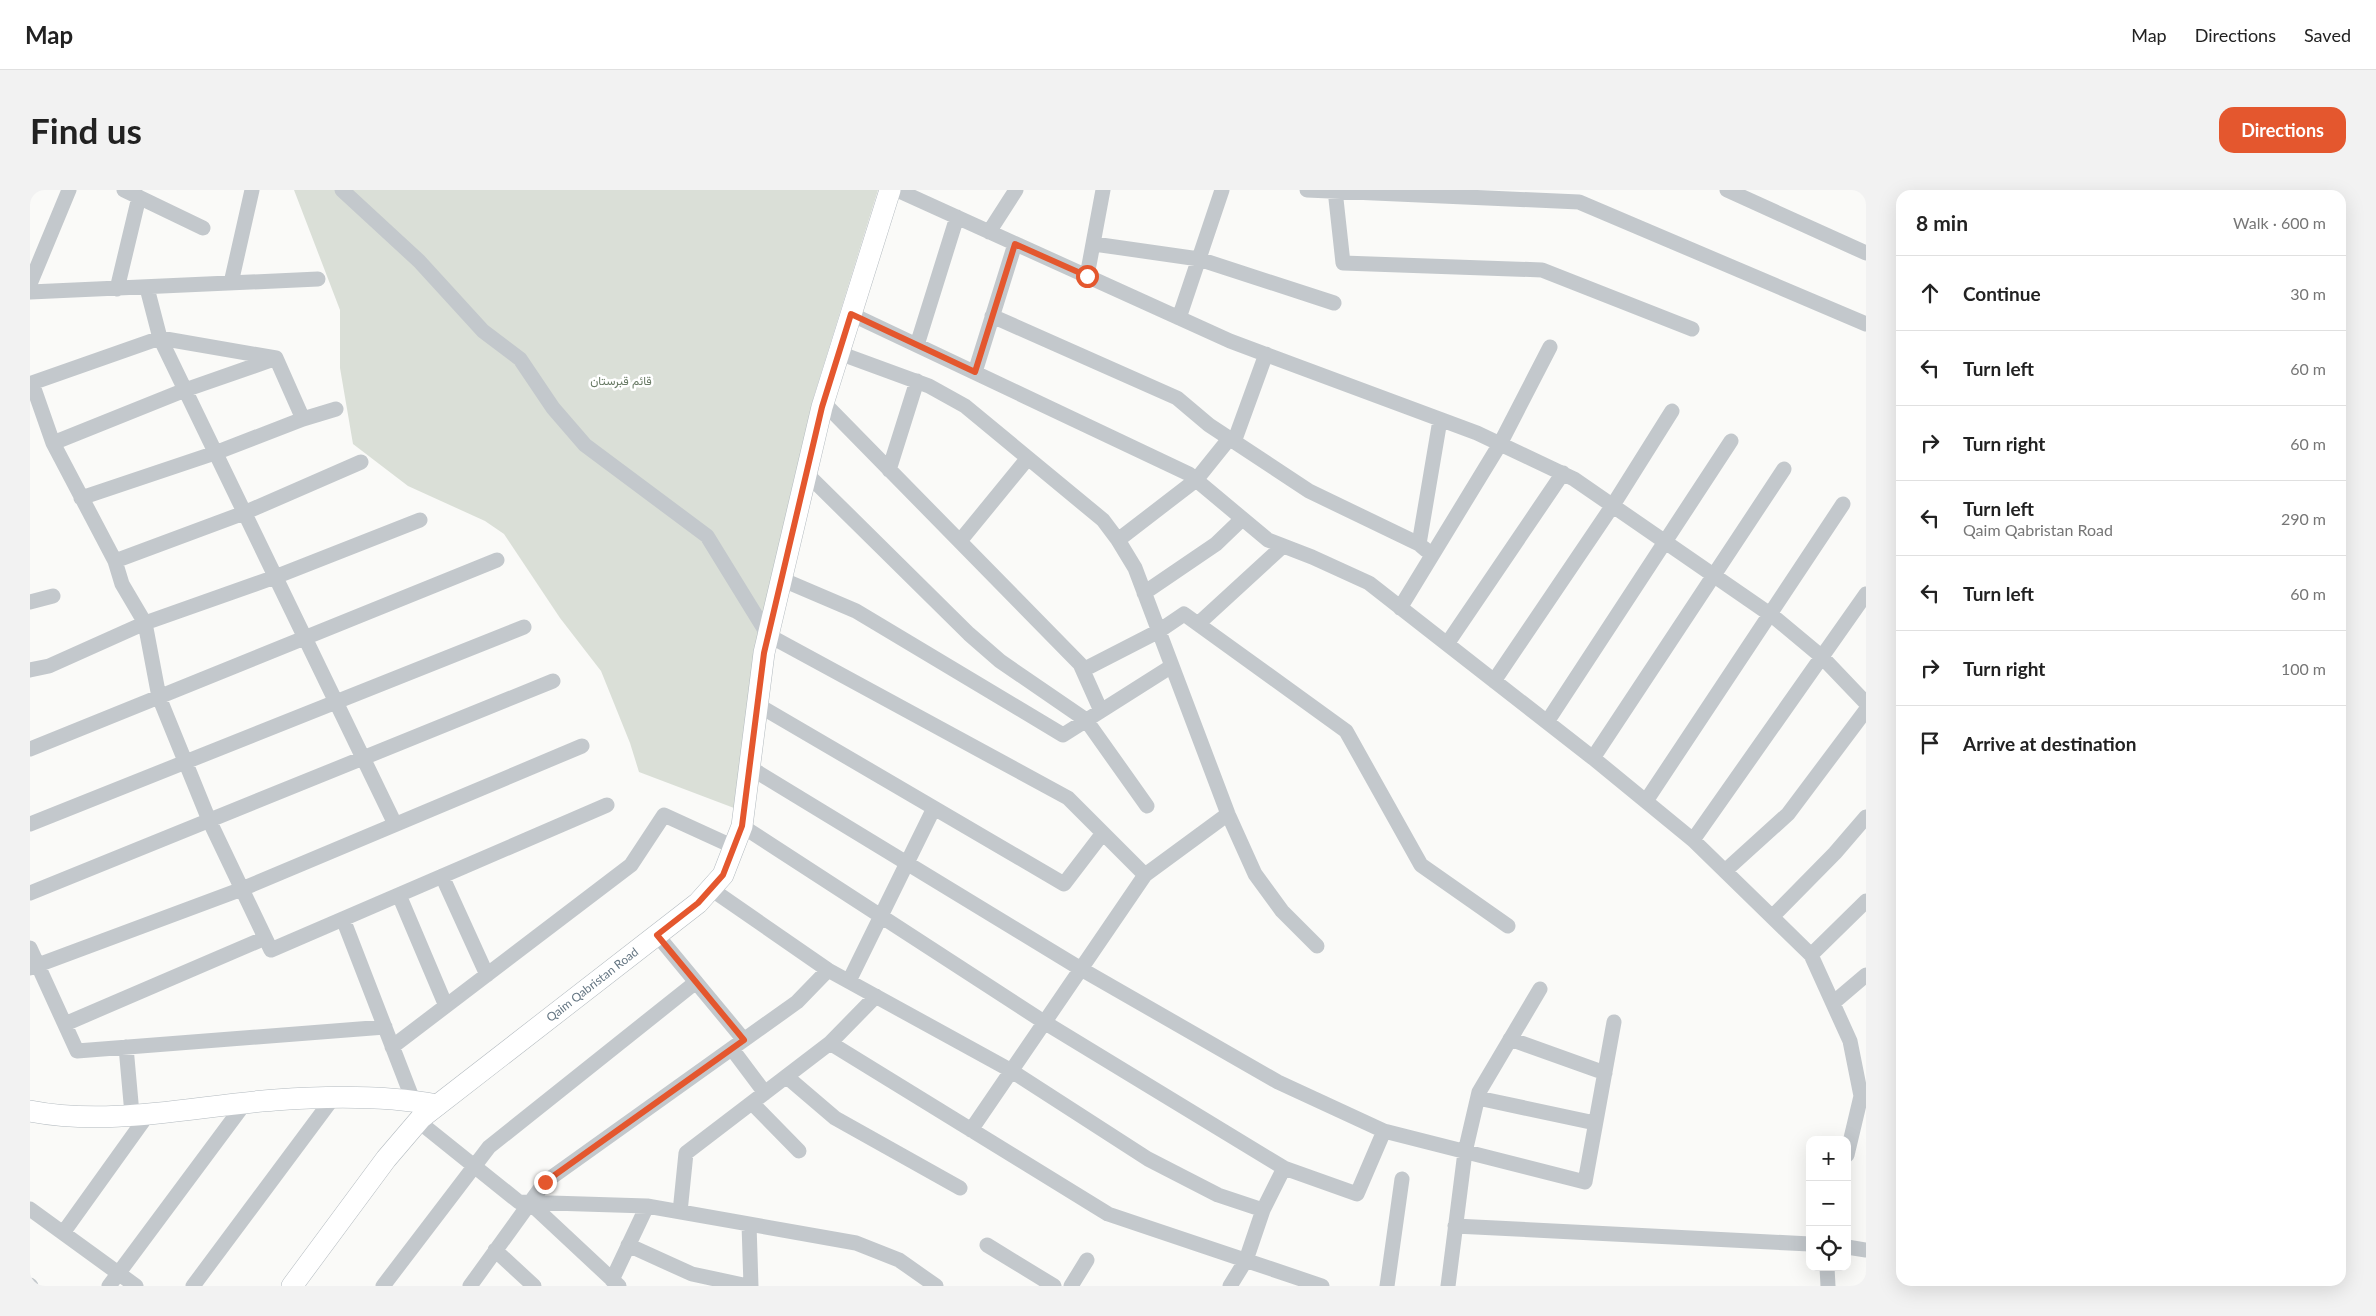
<!DOCTYPE html>
<html lang="en">
<head>
<meta charset="utf-8">
<style>
  body { margin:0; font-family:Lato,Vazirmatn,sans-serif; background:#f2f2f2; color:#222 }
  .controls { position:absolute; right:15px; bottom:15px; display:grid; overflow:hidden; border-radius:10px; box-shadow:0 5px 20px #0002 }
  .controls button { width:45px; height:45px; display:grid; place-items:center; padding:0; border:0; border-bottom:1px solid #e0e0e0; background:#fff; color:#222; font:25px sans-serif }
  .stop { position:absolute; width:15px; height:15px; margin:-11px; border:4px solid #e4572e; border-radius:50%; background:#fff }
  .stop.end { background:#e4572e; border-color:#fff; box-shadow:0 1px 5px #0008 }
  .list { margin:0; padding:0; list-style:none }
  h2 { display:flex; justify-content:space-between; align-items:center; height:65px; margin:0; padding:0 20px; font-size:21px }
  h2 small { font-size:16px; font-weight:400; color:#767676 }
  .list li { display:grid; grid-template-columns:32px 1fr auto; gap:15px; align-items:center; box-sizing:border-box; height:75px; padding:0 20px; border-top:1px solid #e0e0e0 }
  .list b { display:block; font-size:19px; white-space:nowrap }
  .list p { margin:0; font-size:16px; white-space:nowrap; color:#767676 }
  .list em { font-size:16px; font-style:normal; color:#767676 }
  .icon { flex:none; width:28px; height:28px; fill:none; stroke:currentColor; stroke-width:2; stroke-linecap:round; stroke-linejoin:round }
  .map { position:relative; flex:none; width:1836px; height:1096px; overflow:hidden; border-radius:15px }
  header { display:flex; align-items:center; gap:30px; box-sizing:border-box; height:70px; padding:0 25px; background:#fff; border-bottom:1px solid #e0e0e0 }
  header strong { font-size:24px }
  nav { display:flex; gap:28px; margin-inline-start:auto; font-size:18px }
  .intro { display:flex; align-items:center; justify-content:space-between; box-sizing:border-box; height:120px; padding:0 30px }
  h1 { margin:0; font-size:35px }
  .button { padding:12px 22px; border-radius:15px; background:#e4572e; color:#fff; font-size:18px; font-weight:700 }
  main { display:flex; gap:30px; padding:0 30px }
  aside { flex:1; background:#fff; border-radius:15px; box-shadow:0 5px 20px #0002 }
  .map>svg:first-child { display:block }
  .green { fill:#dadfd7 }
  .lines { fill:none; stroke-linecap:round; stroke-linejoin:round }
  .secondary-casing { stroke:#b3babf; stroke-width:22 }
  .street { stroke:#c3c8cc; stroke-width:15 }
  .secondary { stroke:#fff; stroke-width:21 }
  .route { stroke:#e4572e; stroke-width:6 }
  .labels { text-anchor:middle; stroke-width:5; stroke-linejoin:round; paint-order:stroke }
  .park-label { font-size:12px; fill:#687a64; stroke:#fff }
  .street-label { font-size:12px; fill:#657683; stroke:#fff }
</style>
</head>
<body>
<header>
<strong>Map</strong>
<nav><a>Map</a><a>Directions</a><a>Saved</a></nav>
</header>
<div class="intro"><h1>Find us</h1><a class="button">Directions</a></div>
<main>
<div class="map">
<svg width="1836" height="1096" viewBox="0 0 1836 1096">
  <rect width="100%" height="100%" fill="#fafaf8"/>
  <path class="green" d="M264,0H848L784,206L729,439L704,618L609,582L600,553L571,481L530,428L474,344L455,331L378,296L323,254L310,178V120Z"/>
  <g class="lines">
    <defs>
      <g id="secondary">
        <path d="M0,921C81,937 164,916 245,910C299,906 354,905 407,915"/>
        <path id="s1" d="M262,1096L356,969L391,928L668,713L693,685L712,636L734,463L792,217L860,0"/>
      </g>
    </defs>
    <use href="#secondary" class="secondary-casing"/>
    <path class="street" d="M94,0L173,38
      M312,0L389,71L453,141L490,169L523,218L555,255L677,346L738,445L1038,608L1115,685
      M867,0L1200,151L1447,243L1544,289L1744,427L1792,467L1836,513
      M1277,0L1549,12L1836,134
      M1305,0L1313,73L1512,80L1662,139
      M1697,0L1836,63
      M959,42L986,0
      M1064,54L1169,69L1304,113
      M1057,86L1073,0
      M201,93L222,0
      M0,94L39,0
      M117,98L130,148L365,634
      M87,99L109,7
      M0,102L288,89
      M821,124L1159,284L1238,350L1282,367L1339,393L1417,454L1533,283
      M962,126L1147,208L1179,235L1279,301L1389,354
      M1149,128L1192,0
      M887,155L927,27
      M809,163L899,196L935,216L1073,330L1088,350L1105,378L1198,624L1225,684L1252,721L1287,756
      M945,182L985,54
      M793,212L1050,474L1071,521
      M1204,252L1236,164
      M23,253L155,200L244,169
      M859,280L887,191
      M776,283L939,444L970,471L1056,530L1117,616
      M51,308L185,263L273,229L306,219
      M390,330L245,387L115,433L129,507L179,630L241,760L577,615
      M1088,350L1166,290L1199,249
      M930,351L998,268
      M1396,360L1389,354L1410,230
      M85,371L214,323L331,272
      M751,389L826,421L1033,545L1142,476
      M1114,403L1186,354L1212,329
      M0,412L23,406
      M1370,418L1470,254L1520,157
      M1168,434L1253,356
      M1417,454L1563,568L1663,650L1781,765L1820,851L1831,906L1817,965
      M0,480L19,476L115,433L92,394L85,371L23,253L2,193L130,148L246,168L273,229
      M1053,480L1129,441L1154,424L1316,541L1391,675L1478,736
      M1464,491L1583,315L1642,221
      M728,515L1034,694L1073,643
      M1517,532L1701,251
      M0,559L467,370
      M1563,568L1754,279
      M719,577L1051,779L1248,892L1354,941L1555,992L1584,832
      M1616,611L1813,314
      M0,634L494,437
      M712,636L1014,832L1254,978L1327,1004L1354,941
      M1663,650L1836,404
      M1695,681L1758,624L1836,520
      M412,686L457,785
      M681,699L798,780L980,880L1118,969L1188,1005L1233,1020
      M0,703L523,491
      M369,705L416,816
      M1742,727L1805,663L1836,627
      M313,729L383,910
      M627,745L714,850
      M0,758L47,861L355,837
      M1781,765L1836,711
      M0,778L212,699L552,556
      M819,791L904,618
      M1803,813L1836,785
      M35,834L235,748
      M1480,849L1575,883
      M800,853L1078,1024L1292,1096
      M96,857L102,924
      M362,857L601,675L634,625L704,657
      M702,859L735,903
      M757,887L805,928L930,998
      M1448,908L1565,933
      M722,913L769,961
      M388,931L489,1012L617,1016L826,1053L869,1070L906,1096
      M941,940L1115,685L1198,624
      M499,1012L589,1096
      M0,1019L106,1096
      M650,1022L656,963L800,853L846,806
      M719,1034L721,1096
      M1425,1036L1780,1054
      M33,1043L119,923
      M598,1055L662,1084L718,1096
      M957,1055L1024,1096
      M1817,1057L1836,1060
      M465,1060L504,1096
      M1797,1077L1798,1096
      M582,1090L617,1016
      M0,1095L1,1096
      M79,1096L215,913
      M163,1096L303,908
      M353,1096L459,957L666,792
      M440,1096L515,992L767,812L798,780
      M1041,1096L1057,1070
      M1200,1096L1216,1070L1233,1020L1254,978
      M1357,1096L1372,989
      M1418,1096L1435,962L1449,902L1510,799"/>
    <use href="#secondary" class="secondary"/>
  </g>
  <g class="lines">
    <path class="route" d="M515,992L714,850L627,745L668,713L693,685L712,636L734,463L792,217L821,124L945,182L985,54L1057,86"/>
  </g>
  <g class="labels">
    <g class="park-label">
      <text x="591" y="195">قائم قبرستان</text>
    </g>
    <g class="street-label">
      <text dy="4" stroke="none"><textPath href="#s1" startOffset="429">Qaim Qabristan Road</textPath></text>
    </g>
  </g>
</svg>
<div class="controls">
<button>+</button>
<button>−</button>
<button><svg class="icon" aria-label="locate" viewBox="0 0 24 24"><circle cx="12" cy="12" r="6"/><path d="M12 2v4M12 18v4M2 12h4M18 12h4"/></svg></button>
</div>
<div class="stop" style="left:1057px;top:86px"></div>
<div class="stop end" style="left:515px;top:992px"></div>
</div>
<aside>
<h2>8 min<small>Walk · 600 m</small></h2>
<ul class="list">
<li><svg class="icon" aria-label="ahead" viewBox="0 0 24 24"><path d="M12 20V5M6 11l6-6 6 6"/></svg><div><b>Continue</b></div><em>30 m</em></li>
<li><svg class="icon" aria-label="left" viewBox="0 0 24 24"><path d="M17 20v-9H6M10 6l-5 5 5 5"/></svg><div><b>Turn left</b></div><em>60 m</em></li>
<li><svg class="icon" aria-label="right" viewBox="0 0 24 24"><path d="M7 20v-9h11M14 6l5 5-5 5"/></svg><div><b>Turn right</b></div><em>60 m</em></li>
<li><svg class="icon" aria-label="left" viewBox="0 0 24 24"><path d="M17 20v-9H6M10 6l-5 5 5 5"/></svg><div><b>Turn left</b><p>Qaim Qabristan Road</p></div><em>290 m</em></li>
<li><svg class="icon" aria-label="left" viewBox="0 0 24 24"><path d="M17 20v-9H6M10 6l-5 5 5 5"/></svg><div><b>Turn left</b></div><em>60 m</em></li>
<li><svg class="icon" aria-label="right" viewBox="0 0 24 24"><path d="M7 20v-9h11M14 6l5 5-5 5"/></svg><div><b>Turn right</b></div><em>100 m</em></li>
<li><svg class="icon" aria-label="arrive" viewBox="0 0 24 24"><path d="M6 21V4h12l-3 4 3 4H6"/></svg><div><b>Arrive at destination</b></div></li>
</ul>
</aside>
</main>
</body>
</html>
